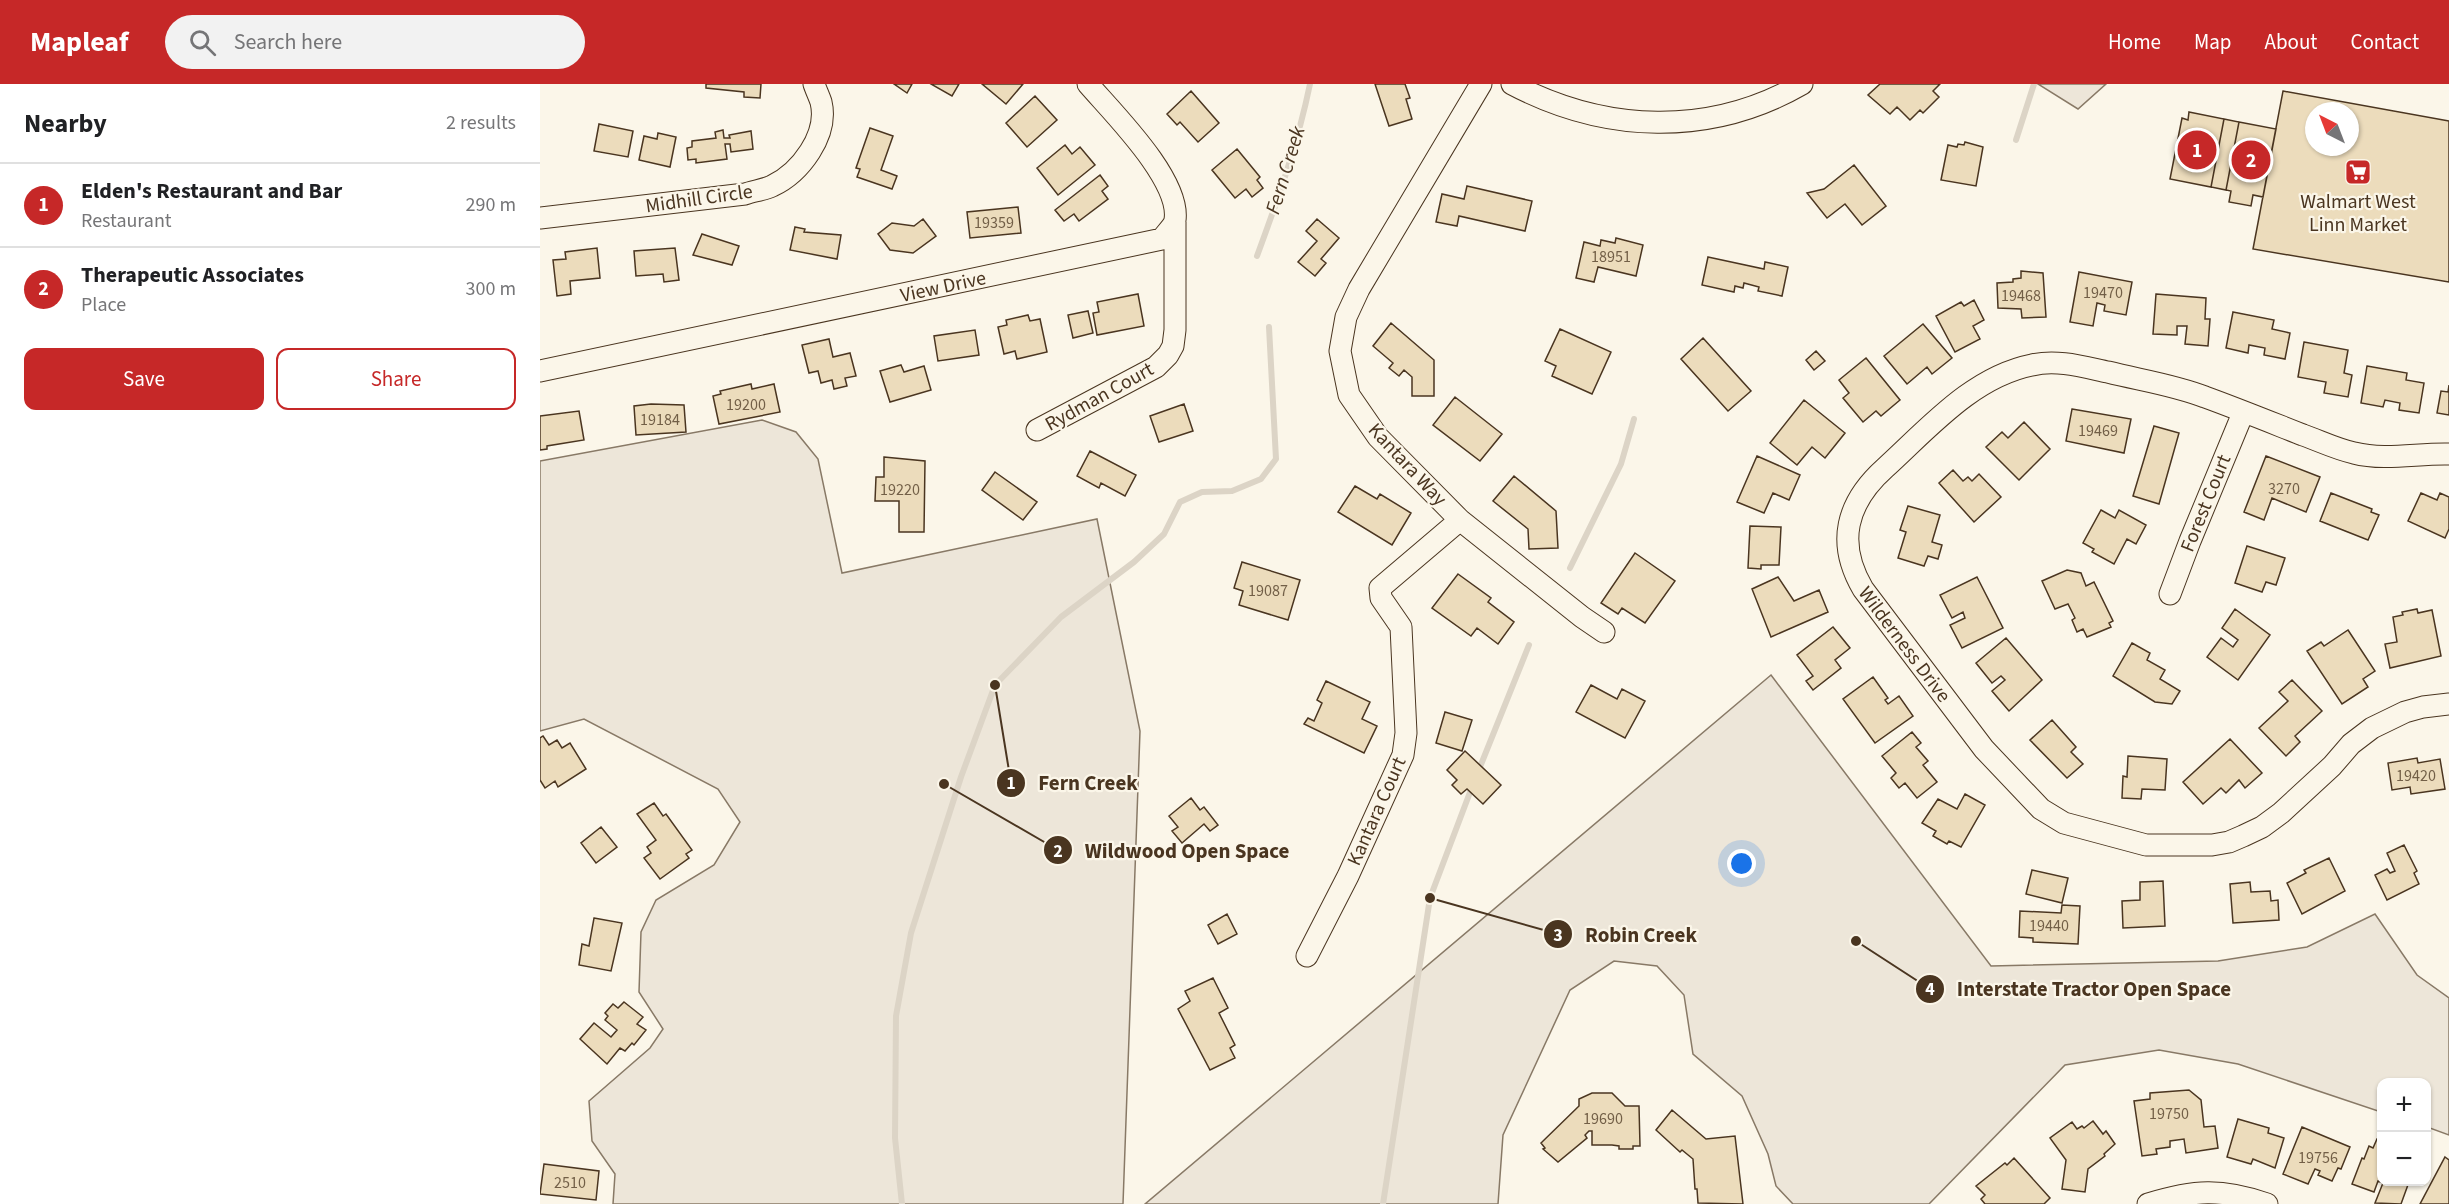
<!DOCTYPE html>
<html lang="en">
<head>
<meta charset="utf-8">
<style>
  body { margin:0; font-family:"Source Sans 3",sans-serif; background:#f2f2f2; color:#202124 }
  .controls { position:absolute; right:18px; bottom:18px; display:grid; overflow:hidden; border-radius:12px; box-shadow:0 2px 4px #0004 }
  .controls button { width:54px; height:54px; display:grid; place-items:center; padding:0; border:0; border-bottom:2px solid #e0e0e0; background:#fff; color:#202124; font:30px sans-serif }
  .compass { position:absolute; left:1765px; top:18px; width:54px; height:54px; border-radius:50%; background:#fff; box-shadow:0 2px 4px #0004; rotate:318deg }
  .you { position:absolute; left:1202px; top:780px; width:21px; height:21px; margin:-15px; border:4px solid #fff; border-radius:50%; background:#1a73e8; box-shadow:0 0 0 9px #1a73e833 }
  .badge { display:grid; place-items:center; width:39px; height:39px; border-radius:50%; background:#c62828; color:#fff; font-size:20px; font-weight:700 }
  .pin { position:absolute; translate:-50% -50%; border:3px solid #fff; box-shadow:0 2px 6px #0006 }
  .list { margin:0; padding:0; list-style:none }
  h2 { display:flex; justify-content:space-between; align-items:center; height:78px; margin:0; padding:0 24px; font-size:26px }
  h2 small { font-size:20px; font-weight:400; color:#757577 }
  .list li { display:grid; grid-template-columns:39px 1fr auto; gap:18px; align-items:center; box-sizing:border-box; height:84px; padding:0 24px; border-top:2px solid #e0e0e0 }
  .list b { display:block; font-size:22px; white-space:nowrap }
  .list p { margin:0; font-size:20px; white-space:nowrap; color:#757577 }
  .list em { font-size:20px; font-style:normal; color:#757577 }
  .actions { display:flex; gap:12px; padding:18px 24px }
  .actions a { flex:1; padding:14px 0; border:2px solid #c62828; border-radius:12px; text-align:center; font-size:21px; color:#c62828 }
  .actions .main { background:#c62828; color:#fff }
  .icon { flex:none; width:33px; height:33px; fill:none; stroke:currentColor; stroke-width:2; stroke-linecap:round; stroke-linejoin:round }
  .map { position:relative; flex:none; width:1909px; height:1120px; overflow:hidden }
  header { display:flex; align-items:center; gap:36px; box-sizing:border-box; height:84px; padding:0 30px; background:#c62828; color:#fff }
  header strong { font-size:28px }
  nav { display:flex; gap:33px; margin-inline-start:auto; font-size:21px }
  .search { width:420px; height:54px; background:#f2f2f2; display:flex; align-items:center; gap:15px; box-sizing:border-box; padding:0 21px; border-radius:33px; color:#757577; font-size:22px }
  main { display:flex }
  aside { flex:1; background:#fff }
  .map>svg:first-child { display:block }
  .green { fill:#ede6d9; stroke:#887966; stroke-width:1.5 }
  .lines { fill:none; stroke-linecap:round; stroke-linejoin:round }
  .stream { stroke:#dcd4c6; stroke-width:6 }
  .building { fill:#ecdcbc; stroke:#4a3520; stroke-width:1.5; fill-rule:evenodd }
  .minor-casing { stroke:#4a3520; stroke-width:23 }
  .minor { stroke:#fbf6e9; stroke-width:21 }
  .labels { text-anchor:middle; stroke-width:4.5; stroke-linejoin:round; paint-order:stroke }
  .number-label { font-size:16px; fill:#725f47 }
  .street-label { font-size:20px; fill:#4a3520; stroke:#fbf6e9 }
  .poi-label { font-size:20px; fill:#4a3520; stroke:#fbf6e9 }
  .water-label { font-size:21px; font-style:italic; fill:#4a3520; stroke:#fbf6e9 }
  .leader { fill:none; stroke:#4a3520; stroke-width:2 }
  .callout-dot { fill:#4a3520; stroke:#fbf6e9; stroke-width:2 }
  .mark-label { font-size:18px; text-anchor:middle; font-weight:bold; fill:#fff }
  .callout-label { font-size:21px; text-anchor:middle; font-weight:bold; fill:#4a3520; stroke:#fbf6e9; stroke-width:4.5; stroke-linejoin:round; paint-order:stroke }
</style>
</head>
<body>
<header>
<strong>Mapleaf</strong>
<div class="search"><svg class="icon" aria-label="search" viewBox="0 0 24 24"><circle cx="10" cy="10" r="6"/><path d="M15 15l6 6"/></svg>Search here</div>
<nav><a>Home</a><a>Map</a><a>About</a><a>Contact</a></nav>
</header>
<main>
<aside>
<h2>Nearby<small>2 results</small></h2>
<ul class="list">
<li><span class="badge">1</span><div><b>Elden's Restaurant and Bar</b><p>Restaurant</p></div><em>290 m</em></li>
<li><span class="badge">2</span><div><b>Therapeutic Associates</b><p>Place</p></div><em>300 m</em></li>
</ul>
<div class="actions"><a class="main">Save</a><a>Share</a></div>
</aside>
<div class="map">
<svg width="1909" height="1120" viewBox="0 0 1909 1120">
  <rect width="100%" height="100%" fill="#fbf6e9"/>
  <path class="green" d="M1498,0H1566L1538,25Z
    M222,336L256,348L278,375L302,489L557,435L600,647L583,1120H73L75,1090L52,1057L49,1017L110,964L123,945L99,908L101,848L116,816L174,781L200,738L178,705L44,635L0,647V377Z
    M1231,591L1451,882L1678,877L1767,863L1835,830L1877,891L1909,914V1051L1887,1043L1886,998H1842L1841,1028L1698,980L1619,966L1525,981L1389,1120H1253L1236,1102L1228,1070L1202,1012L1153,970L1144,911L1117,882L1074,877L1030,906L963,1051L958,1120H605Z"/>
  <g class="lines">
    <path class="stream" d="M1476,56L1494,0
      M717,172C738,115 758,59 770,0
      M1030,484L1081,380L1094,335
      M938,688L989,561
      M362,1120L355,1054L356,932L371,849L421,693L455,601L521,533L594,478L624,450L640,418L662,408L692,407L721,395L736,375L729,243
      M843,1120L890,814L932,703"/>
  </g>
  <path class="building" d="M166,0H221L220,14L204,13V8L166,4Z
    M354,0H372L367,9Z
    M391,0H419L412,12Z
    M442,0H483L466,20Z
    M835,0H865L870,14L866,15L872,35L849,42Z
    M1340,0H1400L1393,7L1399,13L1383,29L1380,26L1370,36L1357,23L1350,30L1328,11Z
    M651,7L679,39L658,58L640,38L637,41L627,30Z
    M1743,7L1909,37V198L1713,165ZM1774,27H1810V63H1774Z
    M495,12L517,36L487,63L466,39Z
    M1649,28L1684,35L1671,103L1630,95L1642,34L1648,36Z
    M1684,35L1699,38L1686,106L1671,103Z
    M1699,38L1736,45L1723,113L1713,111L1711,122L1689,118L1691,107L1686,106Z
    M59,40L93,47L88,73L54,67Z
    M330,44L353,52L341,86L357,92L352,105L317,93L320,85L316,84Z
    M183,46L184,54H190L189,51L211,47L213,65L191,68L190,60H185L187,75L156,79V75L148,76L147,64L152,63V57L176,54L175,48Z
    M118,49L136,53L130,83L99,76L104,52L117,55Z
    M1425,58L1443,63L1436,102L1401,96L1408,61L1417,63L1418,60L1424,61Z
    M525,61L532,70L540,63L555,81L518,111L497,84Z
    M697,65L720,93L717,96L723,104L712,113L706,105L695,114L672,86Z
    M1314,81L1346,122L1322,141L1305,120L1287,134L1267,109L1284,105Z
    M560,91L568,102L562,107L568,115L539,137L534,130L524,137L515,126Z
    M927,102L992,117L985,147L919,132L917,142L896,138L902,110L924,115Z
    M478,123L481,149L430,154L427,128Z
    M383,135L396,152L373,169L350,166L338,150L352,139L374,142Z
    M777,135L799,154L781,175L786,179L775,192L758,178L777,157L766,147Z
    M255,143L265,145L264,148L301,151L297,175L250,166Z
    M162,150L199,162L192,181L153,171Z
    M1076,154L1103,161L1096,192L1058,183L1054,198L1036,194L1044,158L1060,162L1061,156L1075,159Z
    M57,164L60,194L30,197L31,210L17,212L13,176L26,175L25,168Z
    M135,164L139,196L124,198L123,190L96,192L94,167Z
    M1168,173L1224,185L1225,178L1248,183L1242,212L1218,207L1219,203L1204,199L1203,204L1195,202L1194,208L1162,201Z
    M1481,187L1503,189L1506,233L1482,234L1481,225L1458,224L1457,199L1473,198V195L1481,194Z
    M1539,188L1592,198L1586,231L1564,227L1565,221L1557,219L1553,242L1530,238Z
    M598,210L604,242L557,251L553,229L559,228L557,218Z
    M1616,210L1666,214L1665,235H1670L1668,262L1645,260L1647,242H1637V251L1613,250Z
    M1434,216L1444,236L1433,242L1440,255L1415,268L1396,232L1421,218L1424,222Z
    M548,227L553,249L533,254L528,231Z
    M1693,228L1734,236L1732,245L1750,249L1745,275L1724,271L1725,264L1709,261L1708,269L1686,264Z
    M488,231L490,237L500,235L507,268L477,275L475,267L464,270L458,243L467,241L466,236Z
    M851,239L894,276V312H872V293L864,286L859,292L849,284L853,279L833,262Z
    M1383,240L1412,274L1392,290L1387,283L1367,300L1344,272Z
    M1020,245L1071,268L1052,310L1012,292L1016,282L1005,277Z
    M435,246L439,271L398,277L394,252Z
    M1163,254L1211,307L1188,327L1141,275Z
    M289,255L293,273L310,269L316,292L305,294L307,302L294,305L292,296L281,299L278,287L269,289L262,261Z
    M1764,258L1808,266L1804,289L1812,291L1808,313L1784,309L1786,298L1758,293Z
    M1276,267L1285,277L1274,286L1266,276Z
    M1326,274L1360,316L1341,332L1336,327L1323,338L1303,314L1309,309L1299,296Z
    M361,281L364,288L384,282L391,306L350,318L340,287Z
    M1827,282L1867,289L1866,296L1884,299L1879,329L1859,326L1860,319L1845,316L1843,323L1821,319Z
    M211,300L212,305L234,300L240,328L179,340L173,312L181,310L180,307Z
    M1909,301V331L1897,329L1901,307L1908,308Z
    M915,313L962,350L940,377L893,341Z
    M1264,316L1305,349L1285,374L1272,363L1257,381L1230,359Z
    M111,320L144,321L146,348L96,351L94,322Z
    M644,320L653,347L619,358L610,332Z
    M1532,325L1591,335L1584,369L1526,357Z
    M39,327L44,356L7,362V365L0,366V332Z
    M1484,338L1510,365L1479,396L1446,363L1462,348L1468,354Z
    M1614,342L1639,349L1619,420L1593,412Z
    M550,367L596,391L585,412L561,399L559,404L537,392Z
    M1217,372L1260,391L1249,416L1233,409L1224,429L1197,418Z
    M1726,372L1780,393L1766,428L1732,414L1724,436L1704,428Z
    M344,373L385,377L384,448H359V417H335L336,393H344Z
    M1413,386L1423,397L1428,393L1432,397L1439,390L1461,413L1434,438L1399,399Z
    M455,388L497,418L483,436L442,406Z
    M974,392L1016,427L1018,464L989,465L988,445L953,417Z
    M815,402L837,415L840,410L871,429L852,461L798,428Z
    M1791,409L1832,425L1831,428L1839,431L1828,456L1780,437Z
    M1881,409L1897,416L1900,409L1909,413V445L1905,454L1868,437Z
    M1368,422L1400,431L1392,458L1402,461L1398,475L1388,472L1384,482L1358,474L1366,448L1360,446Z
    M1561,426L1575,434L1579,426L1606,441L1596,460L1587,455L1574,480L1552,468L1554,465L1543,459Z
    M1210,442L1241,443L1239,481H1221V485L1208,484Z
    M1707,462L1745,474L1736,501L1726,498L1722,508L1695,499Z
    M1095,469L1135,497L1105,539L1082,524L1078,530L1061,519Z
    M702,478L760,496L748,536L699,521L703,507L694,504Z
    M1527,486L1541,489L1546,502L1554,498L1573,537L1569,539L1571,543L1547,553L1543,545L1537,548L1532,536L1535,534L1528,520L1515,525L1502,497Z
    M918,490L951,514L948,518L974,538L958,560L937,544L931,552L892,524Z
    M1238,493L1254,517L1279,506L1288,528L1231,553L1212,505Z
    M1437,493L1463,544L1422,564L1410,541L1425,534L1423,528L1412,534L1400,511Z
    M1695,525L1730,551L1698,596L1667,573L1681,554L1693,563L1698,556L1682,544Z
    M1877,525L1878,529L1892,526L1901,572L1850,584L1845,560L1857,558L1853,533L1863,531L1862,528Z
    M1293,543L1310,564L1295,576L1301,584L1273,606L1266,597L1273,592L1257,571Z
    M1808,546L1835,587L1823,595L1828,603L1802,620L1767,567L1781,558L1784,562Z
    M1466,554L1502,596L1469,627L1452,607L1465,596L1461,592L1452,599L1436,579Z
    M1592,559L1610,569L1607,576L1625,586L1620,595L1640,607L1632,620L1615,618L1573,592Z
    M1333,593L1348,614L1345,616L1348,620L1359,612L1373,632L1335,659L1303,615Z
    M1752,596L1782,627L1755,652L1760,658L1746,672L1719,644L1748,617L1739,608Z
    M786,597L830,618L822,635L837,642L824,669L764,640L768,634L774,637L782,619L777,616Z
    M1051,601L1077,615L1082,605L1105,617L1085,654L1036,628Z
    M905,628L932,636L922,667L896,659Z
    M1512,636L1536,663L1531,668L1543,680L1527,694L1490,656Z
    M1372,648L1381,659L1376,663L1388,677L1383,681L1397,698L1377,714L1365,699L1359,704L1351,694L1356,689L1342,672Z
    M3,652L9,661L17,656L22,664L30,659L46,685L18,703L15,697L5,704L0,696V654Z
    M1690,655L1722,689L1705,704L1699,696L1686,709L1681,704L1663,720L1643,698Z
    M925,667L961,701L943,720L927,705L921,710L912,701L917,696L907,686Z
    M1588,672L1627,675L1625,706L1602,705L1601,715L1582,714L1583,692L1587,693Z
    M1877,674L1878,679L1900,675L1905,705L1871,710L1870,703L1852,706L1848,679Z
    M1425,710L1445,721L1421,763L1409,757L1407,760L1393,752L1396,747L1382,739L1398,715L1417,725Z
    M651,714L660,726L664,723L678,741L670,747L664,740L642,759L632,747L638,743L629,732Z
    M114,719L123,732L126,730L152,766L146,770L149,774L120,795L104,774L111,769L107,763L116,756L97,730Z
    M61,743L77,763L56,779L41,759Z
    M1864,761L1877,787L1874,789L1879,800L1847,816L1835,791L1847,785L1850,789L1855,787L1847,769Z
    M1789,774L1805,807L1762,830L1747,799L1766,789L1764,786Z
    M1492,786L1528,794L1522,819L1486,810Z
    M1623,797L1625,842L1583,844L1582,817L1600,816V798Z
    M1710,798L1711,808L1730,807L1731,817L1738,816L1739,836L1693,839L1690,800Z
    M1522,821L1540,822L1538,860L1493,858V854L1479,853L1480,827L1521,829Z
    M687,830L697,850L678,860L668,841Z
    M54,834L82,839L71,887L39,881L42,860L49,862Z
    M673,894L688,924L679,929L695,961L690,964L695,974L670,986L638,925L650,917L645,907Z
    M84,918L103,933L97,940L106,946L94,961L92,959L85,967L80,964L67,980L40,955L54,939L71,953L77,946L65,936L68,932L65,929L73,920L78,924Z
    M1649,1006L1661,1016L1664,1043L1675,1042L1678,1064L1646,1069L1644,1055L1630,1057V1063L1616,1065L1617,1070L1602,1072L1594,1017L1610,1015V1009Z
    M1052,1009H1072L1085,1022H1099L1100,1062H1093V1065H1079V1062L1072,1061H1052V1047H1049L1045,1051L1047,1054L1018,1078L1003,1065L1005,1064L1001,1059L1039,1022V1015Z
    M1132,1026L1166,1055L1195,1052L1203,1120L1158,1119L1157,1105H1155L1153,1075L1142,1066L1140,1068L1116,1046Z
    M1698,1035L1729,1044L1728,1049L1744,1054L1735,1084L1713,1075L1711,1080L1687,1073Z
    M1553,1037L1563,1050L1566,1047L1575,1060L1564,1070L1565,1072L1548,1085L1545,1108L1522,1105L1526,1076L1510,1054L1532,1038L1537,1045L1542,1042L1544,1044Z
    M1762,1043L1810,1063L1801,1085L1798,1084L1792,1097L1778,1091L1780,1087L1775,1085L1768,1100L1743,1090Z
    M1837,1055L1842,1057V1098H1869L1861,1120L1835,1119L1843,1099L1838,1097L1834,1108L1812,1100L1822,1074L1824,1075L1829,1062L1833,1064Z
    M1905,1073L1909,1076V1120H1880Z
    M1474,1074L1510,1114L1504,1120H1445L1441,1115L1445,1111L1436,1102L1465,1079L1467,1081Z
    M4,1080L59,1087L56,1116L0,1110Z"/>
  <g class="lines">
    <defs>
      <path id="minor" d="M941,0L819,205L806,233L800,267L809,311L838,353L920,436L1042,533L1064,548
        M972,0C1065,49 1170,53 1262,0
        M0,134L205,110C213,107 224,106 232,102C260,89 289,51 281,18C279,12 276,6 274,0
        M0,287L622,155C626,149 634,142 635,136C641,96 573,29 548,0
        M497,346L616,283L628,271L633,262L635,246V138
        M1909,370C1878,369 1845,377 1814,369C1796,365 1780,357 1763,351C1730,338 1698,325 1665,313C1635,301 1600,296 1568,288C1544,283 1517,275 1492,281C1432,293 1388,345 1345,384C1306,419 1296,459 1323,505L1444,665L1501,725L1524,739L1606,761H1672L1689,758L1703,752L1722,743L1741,729L1792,682L1811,660L1832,644L1865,628L1883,623L1909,620
        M1630,510L1650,457L1703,329
        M767,872L808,792L863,671L866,649L861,543L841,514L840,504L920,436
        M1608,1120C1654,1106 1681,1104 1727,1120"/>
    </defs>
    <use href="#minor" class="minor-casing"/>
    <use href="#minor" class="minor"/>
  </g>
  <defs>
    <symbol id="supermarket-square" viewBox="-11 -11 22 22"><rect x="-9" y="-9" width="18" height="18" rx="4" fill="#c62828" stroke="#fbf6e9"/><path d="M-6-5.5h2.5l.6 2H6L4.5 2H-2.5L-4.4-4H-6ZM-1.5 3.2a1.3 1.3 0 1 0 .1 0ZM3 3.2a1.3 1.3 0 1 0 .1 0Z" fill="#fff"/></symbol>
  </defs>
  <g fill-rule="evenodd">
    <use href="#supermarket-square" x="1803" y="73" width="30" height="30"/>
  </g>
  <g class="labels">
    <g class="number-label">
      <text x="454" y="144">19359</text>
      <text x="1071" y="178">18951</text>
      <text x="1563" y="214">19470</text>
      <text x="1481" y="217">19468</text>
      <text x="206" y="326">19200</text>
      <text x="120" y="341">19184</text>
      <text x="1558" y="352">19469</text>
      <text x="1744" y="410">3270</text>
      <text x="360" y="411">19220</text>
      <text x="728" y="512">19087</text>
      <text x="1876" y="697">19420</text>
      <text x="1509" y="847">19440</text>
      <text x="1629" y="1035">19750</text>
      <text x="1063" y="1040">19690</text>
      <text x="1778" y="1079">19756</text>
      <text x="30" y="1104">2510</text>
    </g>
    <g class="street-label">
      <text transform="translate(159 114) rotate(-8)" y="7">Midhill Circle</text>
      <text transform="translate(403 202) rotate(-12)" y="7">View Drive</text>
      <text transform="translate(559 312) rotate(-29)" y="7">Rydman Court</text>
      <text transform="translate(868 380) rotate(47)" y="7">Kantara Way</text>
      <text transform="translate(1665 419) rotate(-68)" y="7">Forest Court</text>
      <text transform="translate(1365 560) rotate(53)" y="7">Wilderness Drive</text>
      <text transform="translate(836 727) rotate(-66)" y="7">Kantara Court</text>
    </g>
    <g class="poi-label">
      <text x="1818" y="124">Walmart West<tspan x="1818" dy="23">Linn Market</tspan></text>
    </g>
    <g class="water-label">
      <text transform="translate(745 86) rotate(-73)" y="7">Fern Creek</text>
    </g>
  </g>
  <path class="leader" d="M455 601L471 699M404 700L518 766M890 814L1018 850M1316 857L1390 905"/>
  <g class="callout-dot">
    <circle cx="455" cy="601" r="6"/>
    <circle cx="404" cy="700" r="6"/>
    <circle cx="890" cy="814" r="6"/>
    <circle cx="1316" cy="857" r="6"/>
    <circle cx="471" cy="699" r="15"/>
    <circle cx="518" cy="766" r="15"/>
    <circle cx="1018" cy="850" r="15"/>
    <circle cx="1390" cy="905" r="15"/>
  </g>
  <g class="mark-label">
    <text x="471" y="705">1</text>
    <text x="518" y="773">2</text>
    <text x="1018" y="857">3</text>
    <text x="1390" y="911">4</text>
  </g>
  <g class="callout-label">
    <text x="548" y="706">Fern Creek</text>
    <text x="647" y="774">Wildwood Open Space</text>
    <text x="1101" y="858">Robin Creek</text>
    <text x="1554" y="912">Interstate Tractor Open Space</text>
  </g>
</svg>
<div class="controls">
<button>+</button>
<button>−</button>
</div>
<svg class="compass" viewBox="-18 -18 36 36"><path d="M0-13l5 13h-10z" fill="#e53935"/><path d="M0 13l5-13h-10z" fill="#757577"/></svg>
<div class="you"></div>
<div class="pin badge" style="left:1657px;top:66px">1</div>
<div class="pin badge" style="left:1711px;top:76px">2</div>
</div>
</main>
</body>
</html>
